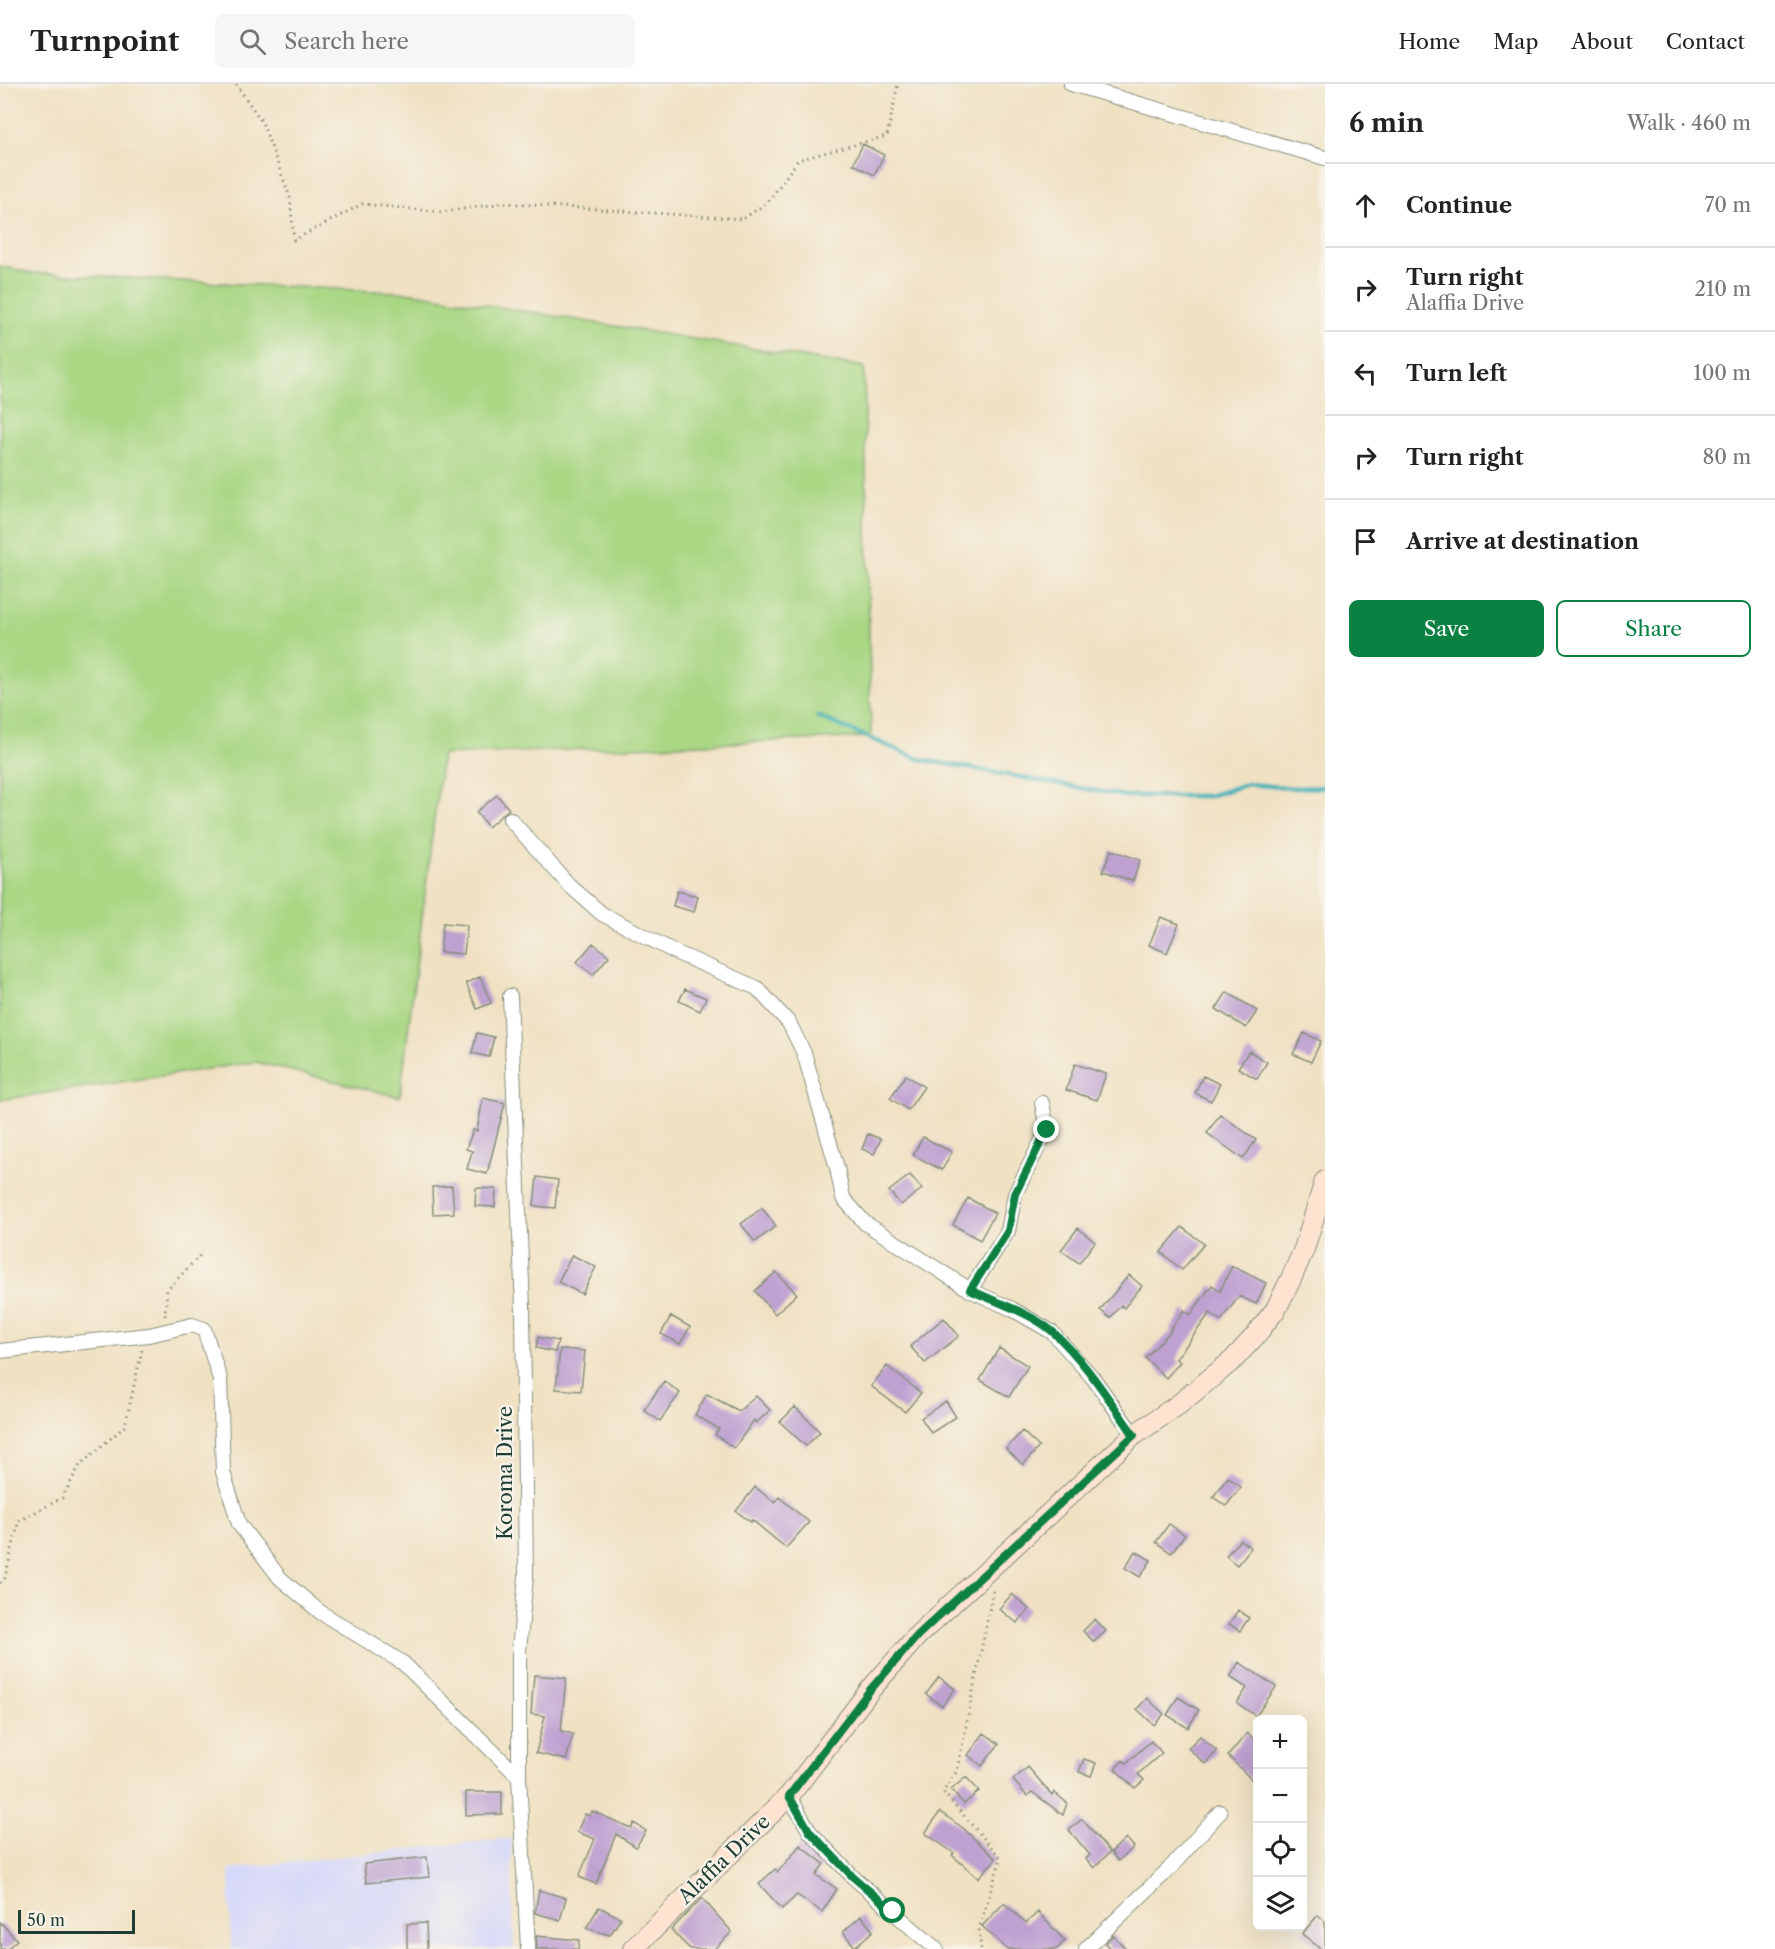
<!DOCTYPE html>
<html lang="en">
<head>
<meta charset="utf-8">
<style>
  body { margin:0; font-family:"Libre Caslon Text",serif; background:#f6f6f6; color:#222 }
  .controls { position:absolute; right:18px; bottom:18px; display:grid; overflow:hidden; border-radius:9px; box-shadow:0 6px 24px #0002 }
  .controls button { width:54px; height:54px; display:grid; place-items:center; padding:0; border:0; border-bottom:2px solid #e0e0e0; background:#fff; color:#222; font:30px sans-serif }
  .scale { position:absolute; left:18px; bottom:15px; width:117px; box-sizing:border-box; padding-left:6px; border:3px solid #1f3d34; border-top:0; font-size:16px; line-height:21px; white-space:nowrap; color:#1f3d34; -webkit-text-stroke:4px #f7f3e8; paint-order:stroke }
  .stop { position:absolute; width:18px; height:18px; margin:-14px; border:4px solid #0b8043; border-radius:50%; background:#fff }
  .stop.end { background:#0b8043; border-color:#fff; box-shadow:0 2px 6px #0008 }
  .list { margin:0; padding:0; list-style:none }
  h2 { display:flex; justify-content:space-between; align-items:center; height:78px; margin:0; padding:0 24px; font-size:26px }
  h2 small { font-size:20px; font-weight:400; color:#767676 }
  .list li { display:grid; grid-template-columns:39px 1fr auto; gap:18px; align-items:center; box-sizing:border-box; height:84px; padding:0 24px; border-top:2px solid #e0e0e0 }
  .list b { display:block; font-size:22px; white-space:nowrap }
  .list p { margin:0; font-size:20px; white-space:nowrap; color:#767676 }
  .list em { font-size:20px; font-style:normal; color:#767676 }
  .actions { display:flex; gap:12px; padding:18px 24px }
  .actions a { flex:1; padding:14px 0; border:2px solid #0b8043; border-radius:9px; text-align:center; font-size:21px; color:#0b8043 }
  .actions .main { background:#0b8043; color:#fff }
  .icon { flex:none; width:33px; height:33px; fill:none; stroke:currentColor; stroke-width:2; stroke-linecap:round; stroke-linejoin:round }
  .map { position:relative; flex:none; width:1325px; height:1865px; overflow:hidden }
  header { display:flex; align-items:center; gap:36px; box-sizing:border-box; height:84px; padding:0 30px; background:#fff; border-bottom:2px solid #e0e0e0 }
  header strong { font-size:28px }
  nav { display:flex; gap:33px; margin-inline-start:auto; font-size:21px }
  .search { width:420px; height:54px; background:#f6f6f6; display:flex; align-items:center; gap:15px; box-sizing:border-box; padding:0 21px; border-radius:9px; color:#767676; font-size:22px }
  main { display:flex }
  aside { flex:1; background:#fff }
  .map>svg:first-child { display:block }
  .built { fill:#d5d8f9 }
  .green { fill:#a9d784; stroke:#648a5c; stroke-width:1.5 }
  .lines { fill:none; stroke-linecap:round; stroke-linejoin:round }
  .stream { stroke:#40b1b8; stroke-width:4.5 }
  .building { fill:#bea0d1 }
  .street-casing { stroke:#888f7c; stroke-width:16 }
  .secondary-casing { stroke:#888f7c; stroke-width:22 }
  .path { stroke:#888f7c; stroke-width:3; stroke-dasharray:1.5 4.5; stroke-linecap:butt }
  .street { stroke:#fff; stroke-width:14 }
  .secondary { stroke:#fee3d1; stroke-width:20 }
  .route { stroke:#0b8043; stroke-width:8 }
  .labels { text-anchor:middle; stroke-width:4.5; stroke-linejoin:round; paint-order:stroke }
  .street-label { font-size:20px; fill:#1f3d34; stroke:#f7f3e8 }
</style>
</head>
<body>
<header>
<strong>Turnpoint</strong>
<div class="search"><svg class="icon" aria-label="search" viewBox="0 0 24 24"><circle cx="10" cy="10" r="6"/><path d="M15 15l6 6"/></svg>Search here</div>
<nav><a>Home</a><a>Map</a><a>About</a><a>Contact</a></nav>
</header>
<main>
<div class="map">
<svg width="1325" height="1865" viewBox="0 0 1325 1865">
  <rect width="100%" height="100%" fill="#f7f3e8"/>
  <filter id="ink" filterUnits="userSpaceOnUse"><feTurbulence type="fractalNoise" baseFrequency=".0167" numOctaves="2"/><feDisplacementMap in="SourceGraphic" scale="12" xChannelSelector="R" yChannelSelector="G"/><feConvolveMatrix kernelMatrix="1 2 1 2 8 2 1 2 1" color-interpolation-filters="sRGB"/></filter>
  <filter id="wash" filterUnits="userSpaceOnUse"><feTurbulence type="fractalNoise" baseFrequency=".008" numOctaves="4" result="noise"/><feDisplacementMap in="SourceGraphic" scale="24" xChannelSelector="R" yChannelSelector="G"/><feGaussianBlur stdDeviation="1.35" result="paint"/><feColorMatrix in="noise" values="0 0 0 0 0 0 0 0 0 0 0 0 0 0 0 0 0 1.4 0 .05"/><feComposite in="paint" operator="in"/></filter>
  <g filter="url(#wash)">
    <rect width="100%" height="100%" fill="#f0e1c3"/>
    <path class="built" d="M511,1754L514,1865H231L229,1785Z"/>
    <path class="green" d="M0,182L30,189L414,209L864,283L871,653L442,671L400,1013L255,978L0,1016Z"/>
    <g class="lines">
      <path class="stream" d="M817,632L919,675L1125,712H1209L1247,700L1294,704L1325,703"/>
    </g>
    <g id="blocks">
      <path class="building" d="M863,60L884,71L874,91L853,80Z
        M497,711L509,725L488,743L476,728Z
        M1111,766L1140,776L1133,797L1103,787Z
        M677,807L698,812L694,828L673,822Z
        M1161,833L1179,840L1167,869L1149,861Z
        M443,839L467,841L464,870L440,868Z
        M593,859L609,872L593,891L577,878Z
        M480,893L491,919L477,925L466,899Z
        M685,905L706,914L700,927L679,917Z
        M1227,908L1257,927L1246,944L1216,925Z
        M477,949L494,953L489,973L472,969Z
        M1304,949L1321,957L1311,978L1293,970Z
        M1249,967L1267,978L1257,995L1238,984Z
        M1075,980L1106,990L1097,1016L1066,1006Z
        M906,991L924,1003L908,1026L890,1014Z
        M1203,992L1220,1000L1211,1017L1195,1009Z
        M483,1014L505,1019L487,1090L467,1085L472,1067L466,1065L473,1046L477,1047Z
        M1220,1030L1256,1056L1243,1075L1207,1049Z
        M868,1050L881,1055L874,1070L862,1065Z
        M923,1053L952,1068L942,1086L913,1071Z
        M910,1091L922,1105L901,1121L889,1107Z
        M537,1093L558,1096L555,1124L534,1122Z
        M452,1102L454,1129L433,1130L432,1103Z
        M476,1104L496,1105L495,1123L475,1122Z
        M968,1114L995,1129L980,1156L953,1141Z
        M762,1124L776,1142L755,1158L741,1140Z
        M1182,1143L1204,1160L1182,1186L1161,1168Z
        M1078,1144L1095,1158L1079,1179L1061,1166Z
        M572,1171L596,1183L582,1210L558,1198Z
        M1232,1182L1266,1199L1256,1220L1239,1212L1221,1237L1210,1229L1176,1275L1180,1278L1166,1294L1145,1274L1171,1247L1170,1246L1184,1226L1190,1231L1212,1201L1220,1207Z
        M776,1188L797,1210L775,1230L755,1207Z
        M1129,1191L1142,1202L1124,1224L1121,1221L1110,1234L1100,1226Z
        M671,1232L690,1243L680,1260L661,1250Z
        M944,1234L959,1252L925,1279L910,1262Z
        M538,1253L558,1257L555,1268L536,1264Z
        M999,1264L1028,1282L1009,1313L980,1296Z
        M560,1265L585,1267L581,1307L556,1305Z
        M887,1282L921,1309L905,1328L871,1302Z
        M664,1297L680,1309L660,1337L644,1326Z
        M707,1310L739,1327L756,1312L770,1326L756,1339L754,1336L734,1364L715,1350L719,1345L695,1331Z
        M946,1317L956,1333L931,1349L921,1334Z
        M795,1323L820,1348L806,1362L780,1338Z
        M1022,1347L1039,1363L1023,1381L1006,1365Z
        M1228,1393L1241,1403L1226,1422L1213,1413Z
        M755,1403L775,1419L779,1413L809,1438L786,1464L752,1436L751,1438L736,1427Z
        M1169,1440L1185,1451L1171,1469L1156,1458Z
        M1240,1456L1251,1464L1237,1481L1226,1472Z
        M1135,1467L1151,1476L1140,1493L1125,1484Z
        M1012,1510L1029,1525L1017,1539L999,1525Z
        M1238,1526L1249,1534L1240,1547L1229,1540Z
        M1095,1535L1106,1547L1094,1558L1083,1547Z
        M1239,1578L1276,1603L1256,1632L1237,1619L1247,1604L1230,1593Z
        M534,1591L566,1594L561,1647L573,1650L566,1676L536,1669L545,1632L531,1630Z
        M939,1593L955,1605L942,1622L926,1610Z
        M1178,1613L1199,1626L1188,1644L1167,1631Z
        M1147,1614L1164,1630L1154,1641L1137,1625Z
        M984,1649L999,1660L982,1682L968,1671Z
        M1247,1649L1257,1658V1701L1228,1672Z
        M1200,1652L1217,1667L1205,1680L1188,1664Z
        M1151,1657L1162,1669L1138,1690L1144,1696L1135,1704L1115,1685L1123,1676L1126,1679Z
        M1084,1675L1096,1679L1091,1692L1079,1688Z
        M1028,1683L1052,1711L1054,1708L1067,1719L1063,1731L1032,1708L1027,1712L1013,1696Z
        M966,1693L979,1707L964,1720L951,1706Z
        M466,1708H502V1730L466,1731Z
        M592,1727L631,1744L634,1739L646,1747L636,1763L616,1750L596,1800L579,1793L595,1755L577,1748L585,1730L590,1732Z
        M940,1728L963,1744L996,1775L978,1794L952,1771L954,1769L925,1749Z
        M1082,1735L1110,1768L1094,1784L1086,1775L1090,1771L1069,1746Z
        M1126,1754L1134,1763L1118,1777L1111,1768Z
        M800,1761L824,1780L816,1791L837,1805L822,1828L797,1811L782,1825L759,1800L775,1785L778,1788Z
        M427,1773L429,1793L366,1799L364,1780Z
        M539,1806L566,1814L560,1836L535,1829Z
        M702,1814L732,1848L714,1865H690L671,1846Z
        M1004,1819L1026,1839L1038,1828L1065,1857L1057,1865H1007L982,1842Z
        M599,1823L621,1834L610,1851L586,1844Z
        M1318,1831L1325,1837V1865H1321L1302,1850Z
        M861,1832L873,1847L855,1863L843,1848Z
        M0,1838L17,1856L7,1865H0Z
        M426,1839L427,1865H407V1840Z
        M1113,1851L1126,1865H1110L1105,1859Z
        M536,1852L579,1856L578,1865H537Z"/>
    </g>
  </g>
  <g filter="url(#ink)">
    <use href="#blocks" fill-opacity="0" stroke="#888f7c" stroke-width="1.5"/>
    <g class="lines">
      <defs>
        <path id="street" d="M1071,0L1325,74
          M510,735L569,801L602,830L677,869L757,904L789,939L804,969L837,1084L843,1114L865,1139L970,1206L1012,1225L1052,1248L1093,1294L1134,1351
          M510,912L523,1224L526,1493L519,1566V1693L528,1865
          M970,1206L1008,1147L1015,1110L1047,1046L1042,1019
          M0,1267L149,1251L192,1241L204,1245L220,1295L223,1388L239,1440L280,1494L320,1528L403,1579L519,1693
          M789,1712L810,1748L853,1793L936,1865
          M1086,1865L1169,1785L1220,1728"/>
        <path id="secondary" d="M633,1865L789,1712L870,1606L918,1551L1134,1351L1178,1321L1233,1276L1256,1251L1276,1225L1291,1195L1304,1165L1325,1097"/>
      </defs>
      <use href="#street" class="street-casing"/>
      <use href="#secondary" class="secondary-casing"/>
      <path class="path" d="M236,0L262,38L290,113L294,156L362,120L442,128L504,119L743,135L768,118L798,76L887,52L898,0
        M165,1232L167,1206L203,1168
        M0,1499L5,1494L19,1437L62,1414L80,1381L125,1342L142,1266
        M981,1865L979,1844L1001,1774L943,1708L957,1687L993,1507"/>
      <use href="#street" class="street"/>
      <use href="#secondary" class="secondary"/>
    </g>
  </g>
  <g class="lines" filter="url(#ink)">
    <path class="route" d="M893,1827L853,1793L810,1748L789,1712L870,1606L918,1551L1134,1351C1109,1316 1085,1277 1053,1248C1031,1229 996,1218 970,1206L1008,1147L1015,1110L1047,1046"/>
  </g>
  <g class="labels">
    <g class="street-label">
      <text transform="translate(505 1389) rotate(-90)" y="7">Koroma Drive</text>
      <text transform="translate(724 1775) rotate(-44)" y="7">Alaffia Drive</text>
    </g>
  </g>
</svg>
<div class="controls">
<button>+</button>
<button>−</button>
<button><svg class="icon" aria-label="locate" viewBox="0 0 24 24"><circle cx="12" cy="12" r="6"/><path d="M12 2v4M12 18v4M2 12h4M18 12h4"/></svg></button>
<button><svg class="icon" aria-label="layers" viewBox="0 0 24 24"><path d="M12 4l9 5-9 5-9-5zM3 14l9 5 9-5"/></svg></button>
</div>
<div class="scale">50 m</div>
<div class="stop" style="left:893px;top:1827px"></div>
<div class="stop end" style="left:1047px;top:1046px"></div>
</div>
<aside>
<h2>6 min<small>Walk · 460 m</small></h2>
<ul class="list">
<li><svg class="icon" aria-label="ahead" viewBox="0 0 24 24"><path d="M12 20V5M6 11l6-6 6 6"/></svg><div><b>Continue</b></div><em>70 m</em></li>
<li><svg class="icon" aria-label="right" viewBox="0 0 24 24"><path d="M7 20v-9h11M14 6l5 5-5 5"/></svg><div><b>Turn right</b><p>Alaffia Drive</p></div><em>210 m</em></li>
<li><svg class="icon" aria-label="left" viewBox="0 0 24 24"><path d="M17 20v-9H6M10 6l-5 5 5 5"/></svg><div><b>Turn left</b></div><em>100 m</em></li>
<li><svg class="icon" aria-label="right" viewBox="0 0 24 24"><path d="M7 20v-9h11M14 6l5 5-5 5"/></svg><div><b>Turn right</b></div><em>80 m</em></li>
<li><svg class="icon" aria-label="arrive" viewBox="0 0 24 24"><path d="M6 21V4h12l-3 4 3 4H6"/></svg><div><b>Arrive at destination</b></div></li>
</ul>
<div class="actions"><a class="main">Save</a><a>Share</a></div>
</aside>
</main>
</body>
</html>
